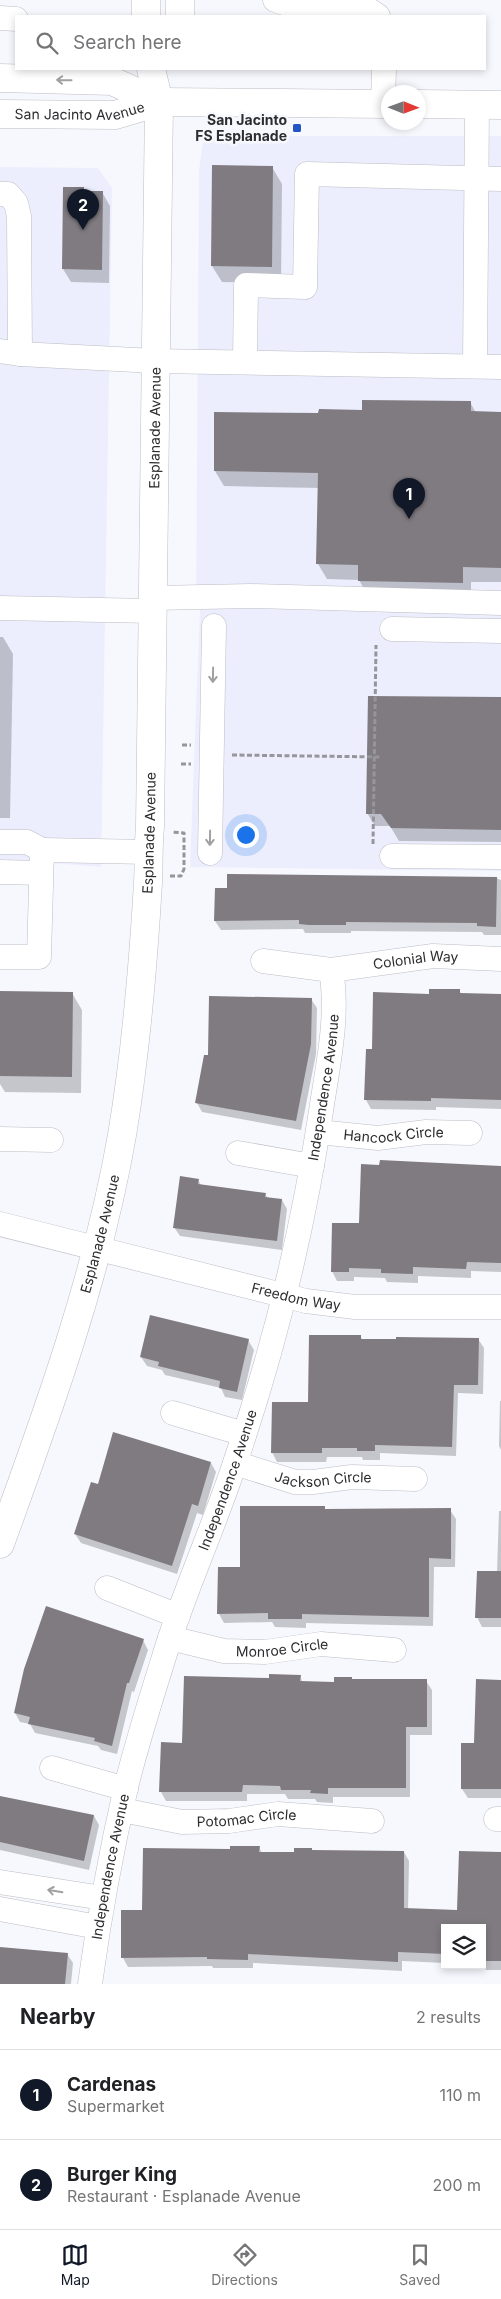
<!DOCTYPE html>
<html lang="en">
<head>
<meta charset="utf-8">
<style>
  body { margin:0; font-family:Inter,sans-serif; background:#f2f2f2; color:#202124 }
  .controls { position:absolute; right:15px; bottom:15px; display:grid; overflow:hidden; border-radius:0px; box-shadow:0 2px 8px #0003 }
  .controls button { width:45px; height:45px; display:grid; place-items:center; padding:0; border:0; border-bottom:1px solid #e0e0e0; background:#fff; color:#202124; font:25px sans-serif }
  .compass { position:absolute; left:381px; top:85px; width:45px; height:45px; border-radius:50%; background:#fff; box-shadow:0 2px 8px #0003; rotate:91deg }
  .you { position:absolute; left:245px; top:834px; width:18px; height:18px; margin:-12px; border:4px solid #fff; border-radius:50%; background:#1a73e8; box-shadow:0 0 0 8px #1a73e833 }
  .badge { display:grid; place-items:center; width:32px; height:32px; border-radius:50%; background:#111827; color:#fff; font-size:16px; font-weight:700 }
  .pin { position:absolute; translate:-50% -41px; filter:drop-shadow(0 1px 2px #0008) }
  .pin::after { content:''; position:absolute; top:26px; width:18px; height:15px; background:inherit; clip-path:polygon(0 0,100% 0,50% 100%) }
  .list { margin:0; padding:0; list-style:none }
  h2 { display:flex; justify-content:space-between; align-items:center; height:65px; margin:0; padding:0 20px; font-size:21px }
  h2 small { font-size:16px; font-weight:400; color:#757577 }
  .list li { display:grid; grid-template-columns:32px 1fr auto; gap:15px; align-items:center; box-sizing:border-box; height:90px; padding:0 20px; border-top:1px solid #e0e0e0 }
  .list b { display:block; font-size:19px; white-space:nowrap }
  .list p { margin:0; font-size:16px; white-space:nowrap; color:#757577 }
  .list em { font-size:16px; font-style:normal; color:#757577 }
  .icon { flex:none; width:28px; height:28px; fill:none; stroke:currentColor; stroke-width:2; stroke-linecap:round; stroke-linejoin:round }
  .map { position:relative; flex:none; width:501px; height:1984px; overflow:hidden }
  .search { position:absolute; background:#fff; box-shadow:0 2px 8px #0003; left:15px; right:15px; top:15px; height:55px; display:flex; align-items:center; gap:12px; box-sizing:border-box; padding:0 18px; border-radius:0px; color:#757577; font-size:19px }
  .sheet { height:245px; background:#fff }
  nav { display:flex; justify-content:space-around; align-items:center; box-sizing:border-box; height:70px; border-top:1px solid #e0e0e0; background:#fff; font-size:14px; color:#757577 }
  nav a { display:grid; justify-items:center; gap:2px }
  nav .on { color:#111827 }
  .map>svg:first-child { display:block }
  .built { fill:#eceefd }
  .shadow { fill:#0003 }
  .building { fill:#807b80 }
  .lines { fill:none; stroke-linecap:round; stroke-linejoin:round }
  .minor-casing { stroke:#bcbdc4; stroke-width:25 }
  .major-casing { stroke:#bcbdc4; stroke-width:29 }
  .path { stroke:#95969a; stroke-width:3; stroke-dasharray:5 2.5; stroke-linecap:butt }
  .minor { stroke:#fff; stroke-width:24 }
  .major { stroke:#fff; stroke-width:28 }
  .oneway { stroke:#a0a0a2 }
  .poi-dot { fill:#2256c4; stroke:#f7f8fe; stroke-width:2 }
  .labels { text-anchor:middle; stroke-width:5; stroke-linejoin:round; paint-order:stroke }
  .street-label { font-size:14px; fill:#2d2d30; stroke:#f7f8fe }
  .poi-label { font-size:14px; font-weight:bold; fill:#2d2d30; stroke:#f7f8fe; text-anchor:end }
</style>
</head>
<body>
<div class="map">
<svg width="501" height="1984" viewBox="0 0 501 1984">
  <rect width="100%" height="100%" fill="#f7f8fe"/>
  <path class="built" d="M204,136H501V871L190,867L200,608L400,611L196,607L199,170Z
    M0,167L98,168L112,188L101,867L0,859Z"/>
  <path class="shadow" d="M272,167L282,184L281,283L222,282L212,266Z
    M83,189L85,192H102L110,206L109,283L71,282L63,269Z
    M470,402L476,413H501V582H471V598L368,596L359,580L327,579L318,564L319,488L224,486L215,471V414H320Z
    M0,637H3L13,654L10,818H0Z
    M501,699V842L399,841L390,826H375L367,813Z
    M496,878L501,880V935H484L482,932L351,931V933H305L303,929L221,930L215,921Z
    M459,990L462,995H501V1109L436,1107V1110L371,1109L366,1100L374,1051Z
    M0,992L72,993L82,1010L81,1093L5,1092L0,1084Z
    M311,999L317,1008L316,1054L301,1130L202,1112L197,1103L209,1057Z
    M501,1167V1272L471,1271V1278L418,1276V1283L387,1282L385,1278L354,1277V1281H337L332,1271L360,1224Z
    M198,1180L201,1185L265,1194L268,1198L282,1200L287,1209L282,1250L180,1236L174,1227Z
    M361,1337L362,1340L478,1339L484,1348L483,1394L458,1393L456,1456L380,1453V1460H363L362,1457H327L326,1462H277L272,1452Z
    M248,1340L254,1350L242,1400L225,1397L221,1388L165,1375L162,1370L147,1366L141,1357Z
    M500,1401H501V1450L499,1446Z
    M211,1463L216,1472L203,1515L197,1513L177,1574L81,1543L75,1534Z
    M325,1510H450L456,1519L455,1567H434L433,1626L306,1623V1628L275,1627L272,1622L224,1623L219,1614L241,1568Z
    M499,1511H501V1627H482L477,1617L497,1573Z
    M143,1640L148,1650L134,1692L132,1691L117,1754L101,1750L98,1746L35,1733L30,1724L20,1722L15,1713Z
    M300,1676L303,1683L426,1681L432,1690V1735H410V1797H333V1803L317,1802L315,1799H288L285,1794H247V1801H166L161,1792L183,1744L270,1679Z
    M501,1681V1798H468L462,1789L475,1744Z
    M0,1797L94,1816L99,1825L89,1870L0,1850Z
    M259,1847L262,1853H296L312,1851L404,1852L409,1861L408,1910L458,1911L501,1853V1970H486L482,1964V1928H445V1963L402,1961V1971L253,1963V1968H213L212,1966L128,1967L123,1958L143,1911L231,1850Z
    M0,1948L67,1954L73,1963L71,1984H0Z"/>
  <path class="building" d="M212,165L273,166L272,267L211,266Z
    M63,187H84V191H103L102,270L62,269Z
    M362,400L471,401V411L501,412V568L463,567V583L358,581V565L316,564L318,473L214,471V412L318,413L319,409L362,410Z
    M368,696L501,697V830L391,828L381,814H366Z
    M227,874L497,877L496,927L477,926V923L346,922V925H309L299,924V920L214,921L215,888H227Z
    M429,989H460V993L501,994V1100L431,1098V1101L364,1100L366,1049H372L373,992L429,994Z
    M0,991L73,992L72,1077L0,1076Z
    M209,996L312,998L311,1044L296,1121L195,1103L204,1055H208Z
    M380,1160L501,1166V1263L467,1262L466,1269L413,1267V1274L381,1273V1269L349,1268V1272H331L332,1223H359L361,1164L379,1165Z
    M180,1176L199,1179L198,1184L266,1193L265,1197L282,1199L277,1241L173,1228Z
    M150,1315L249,1339L237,1392L219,1388L220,1381L158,1366L159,1362L140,1357Z
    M309,1335H361V1339H396V1337L479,1338L478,1385H454L452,1447L375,1445V1451H357V1448H322V1453H271L272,1402H308Z
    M113,1432L211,1462L198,1506L192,1504L172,1566L74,1534L91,1482L98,1484Z
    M240,1506H325V1509L451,1508V1559L429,1558V1617L302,1614V1619H268V1613L217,1614L218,1567H240Z
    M477,1571H501V1618H475Z
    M46,1606L144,1639L129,1683H127L112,1746L94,1741L95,1738L28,1724L30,1717L14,1713L24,1669Z
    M269,1674L301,1675L300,1681L334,1682V1677H352V1679H427V1727H406V1788H328V1794L310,1793L311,1790H281L280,1786L243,1785L242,1792H159L161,1742L182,1743L184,1676L269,1678Z
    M476,1679L501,1680V1789H461V1743H474Z
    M0,1796L94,1815L84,1861L0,1842Z
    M230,1846H260L259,1852H294V1848H312V1850L404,1851V1908L457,1910L459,1851L501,1852V1961H482V1928H445V1954L398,1952V1962L248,1954V1960L207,1959V1957L121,1958V1910H142L143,1848L230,1849Z
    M0,1947L68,1953L65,1984H0Z"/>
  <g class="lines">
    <defs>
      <g id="minor">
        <path d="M275,0L302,9L369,10L378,16"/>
        <path d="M0,18L16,19"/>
        <path d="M383,104L384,69"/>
        <path d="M0,194H8L16,203L19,216L20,354"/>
        <path d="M0,351L20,354L155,361L501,367"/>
        <path d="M245,362L246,285L305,287L307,174L501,179"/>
        <path d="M475,366L477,105"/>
        <path d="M153,598L251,596L501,603"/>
        <path d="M0,608L153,611"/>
        <path d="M392,629L501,631"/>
        <path d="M0,842H27L42,850"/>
        <path d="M210,853L214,626"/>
        <path d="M392,856L501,857"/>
        <path d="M0,872L41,873"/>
        <path d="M0,957H39L42,850L149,852"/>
        <path id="s1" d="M263,961L331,970L433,956L501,959"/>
        <path id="s2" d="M318,1132L378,1138L426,1132L470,1133"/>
        <path d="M0,1139L51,1140"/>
        <path d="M238,1153L312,1166"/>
        <path id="s3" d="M0,1224L306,1301L355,1307H501"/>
        <path d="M173,1413L244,1434"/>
        <path id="s4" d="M235,1463L295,1482H313L352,1477L415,1479"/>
        <path d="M107,1588L178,1616"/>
        <path id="s5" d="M170,1638L224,1651L265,1652L321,1644L394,1650"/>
        <path d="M52,1768L126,1789"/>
        <path id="s6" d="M122,1810L182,1822L229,1821L278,1814L372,1821"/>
        <path d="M496,1819H501"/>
        <path d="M0,1882L103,1898"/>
        <path d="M0,1909L98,1927"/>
        <path id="s7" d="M90,1984C99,1918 111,1852 126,1787C138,1738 154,1689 169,1641C189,1581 215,1523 235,1463C274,1349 303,1230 321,1111C328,1064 339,1016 331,970"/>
      </g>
      <g id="major">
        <path d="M146,16V0"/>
        <path d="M180,16V0"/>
        <path d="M0,78L112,81L159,102"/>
        <path d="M418,104L501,105"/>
        <path id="s8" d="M0,114L115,115L159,102L388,104"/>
        <path id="s9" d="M0,1544C48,1412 98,1274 122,1135C136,1052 143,968 148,883C149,865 148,846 150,827L159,102L151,69"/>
      </g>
    </defs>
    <use href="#minor" class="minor-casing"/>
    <use href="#major" class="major-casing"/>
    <path class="path" d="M182,745H191
      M232,755L382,757
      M181,764H191
      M373,844L376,645
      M170,876H181L184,869V833L172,832"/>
    <use href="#minor" class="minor"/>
    <use href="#major" class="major"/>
  </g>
  <defs><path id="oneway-shaft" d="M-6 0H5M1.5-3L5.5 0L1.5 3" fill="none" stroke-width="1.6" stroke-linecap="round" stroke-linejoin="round" transform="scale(1.25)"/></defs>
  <g class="oneway">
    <use href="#oneway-shaft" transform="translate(64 80) rotate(-179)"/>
    <use href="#oneway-shaft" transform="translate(213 675) rotate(91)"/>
    <use href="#oneway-shaft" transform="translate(210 838) rotate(91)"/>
    <use href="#oneway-shaft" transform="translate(55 1891) rotate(-171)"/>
  </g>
  <rect class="poi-dot" x="292" y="123" width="10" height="10" rx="2.5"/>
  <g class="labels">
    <g class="street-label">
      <text dy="5" stroke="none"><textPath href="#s8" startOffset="80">San Jacinto Avenue</textPath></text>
      <text dy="5" stroke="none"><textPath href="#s9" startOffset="1136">Esplanade Avenue</textPath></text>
      <text dy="5" stroke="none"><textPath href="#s9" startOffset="731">Esplanade Avenue</textPath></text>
      <text dy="5" stroke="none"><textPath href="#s1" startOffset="154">Colonial Way</textPath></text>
      <text dy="5" stroke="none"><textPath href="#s7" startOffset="929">Independence Avenue</textPath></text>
      <text dy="5" stroke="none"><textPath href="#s2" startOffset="76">Hancock Circle</textPath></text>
      <text dy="5" stroke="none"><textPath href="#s9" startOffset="326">Esplanade Avenue</textPath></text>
      <text dy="5" stroke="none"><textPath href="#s3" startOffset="305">Freedom Way</textPath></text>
      <text dy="5" stroke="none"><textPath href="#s4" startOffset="91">Jackson Circle</textPath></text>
      <text dy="5" stroke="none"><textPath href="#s7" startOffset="524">Independence Avenue</textPath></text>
      <text dy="5" stroke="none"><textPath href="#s5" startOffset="114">Monroe Circle</textPath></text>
      <text dy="5" stroke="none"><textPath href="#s6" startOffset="126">Potomac Circle</textPath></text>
      <text dy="5" stroke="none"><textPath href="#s7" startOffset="119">Independence Avenue</textPath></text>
    </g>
    <g class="poi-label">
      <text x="287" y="125">San Jacinto<tspan x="287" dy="16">FS Esplanade</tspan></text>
    </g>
  </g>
</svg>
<div class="controls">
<button><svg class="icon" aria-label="layers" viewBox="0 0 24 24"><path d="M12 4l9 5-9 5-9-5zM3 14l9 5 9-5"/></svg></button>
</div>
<svg class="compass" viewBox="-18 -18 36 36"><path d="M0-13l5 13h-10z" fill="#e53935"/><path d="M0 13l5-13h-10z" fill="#757577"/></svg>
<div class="you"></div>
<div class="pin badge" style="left:409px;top:519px">1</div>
<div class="pin badge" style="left:83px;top:230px">2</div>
<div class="search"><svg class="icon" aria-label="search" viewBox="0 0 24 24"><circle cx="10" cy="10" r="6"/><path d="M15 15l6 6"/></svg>Search here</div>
</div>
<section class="sheet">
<h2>Nearby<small>2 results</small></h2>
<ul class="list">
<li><span class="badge">1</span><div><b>Cardenas</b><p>Supermarket</p></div><em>110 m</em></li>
<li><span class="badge">2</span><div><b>Burger King</b><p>Restaurant · Esplanade Avenue</p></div><em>200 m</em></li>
</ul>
</section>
<nav>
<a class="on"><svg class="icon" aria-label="map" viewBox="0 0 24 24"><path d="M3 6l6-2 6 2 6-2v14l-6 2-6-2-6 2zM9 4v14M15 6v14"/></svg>Map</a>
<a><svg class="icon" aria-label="directions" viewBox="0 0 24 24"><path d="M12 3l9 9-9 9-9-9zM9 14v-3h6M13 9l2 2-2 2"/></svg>Directions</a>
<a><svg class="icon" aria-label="saved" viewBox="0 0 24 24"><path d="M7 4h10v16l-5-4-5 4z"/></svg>Saved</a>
</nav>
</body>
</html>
